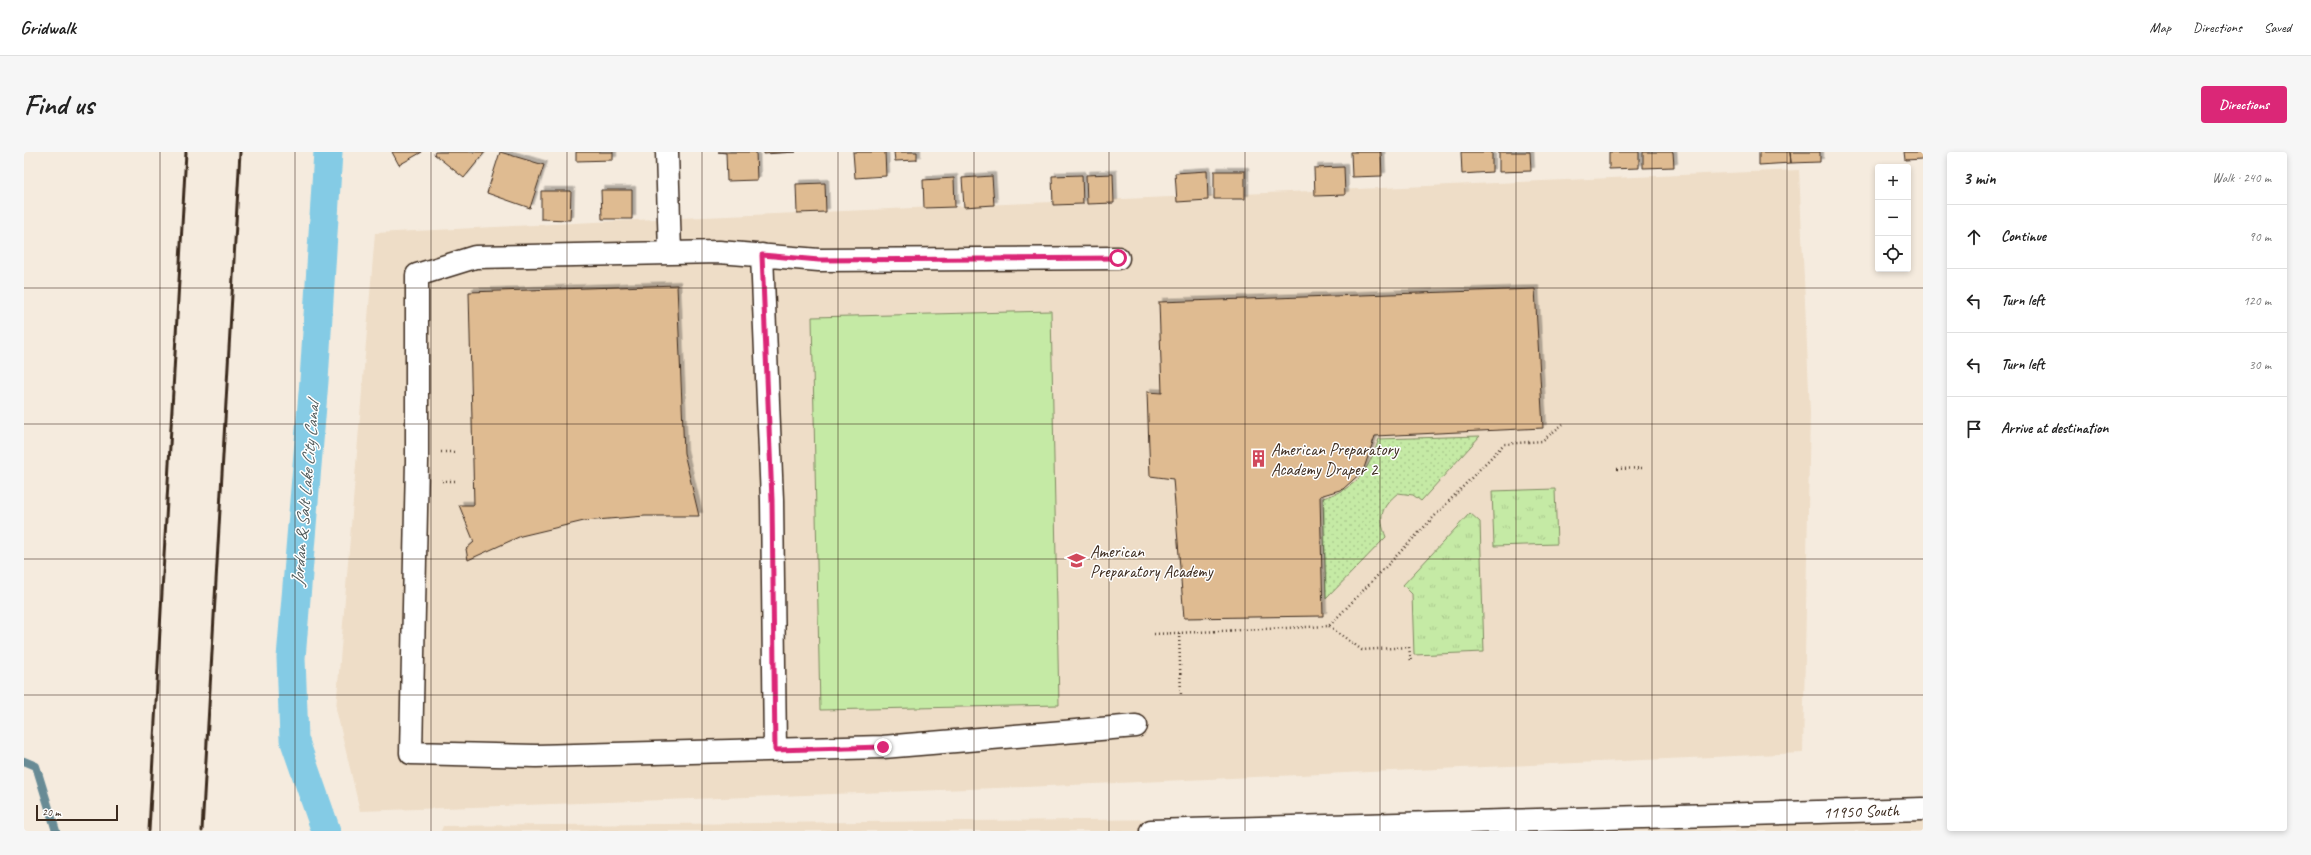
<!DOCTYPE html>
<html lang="en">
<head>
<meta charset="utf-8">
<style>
  body { margin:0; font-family:Caveat,sans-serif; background:#f6f6f6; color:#222 }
  .controls { position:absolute; right:12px; top:12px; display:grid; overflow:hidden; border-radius:4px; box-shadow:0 2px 6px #0003 }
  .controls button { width:36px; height:36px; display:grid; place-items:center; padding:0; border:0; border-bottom:1px solid #e0e0e0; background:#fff; color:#222; font:20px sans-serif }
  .scale { position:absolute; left:12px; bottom:10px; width:82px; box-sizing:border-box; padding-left:4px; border:2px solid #3b2a1e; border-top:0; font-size:11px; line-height:14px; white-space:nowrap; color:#3b2a1e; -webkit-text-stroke:3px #fff; paint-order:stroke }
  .stop { position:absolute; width:12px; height:12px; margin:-9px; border:3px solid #db2777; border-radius:50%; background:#fff }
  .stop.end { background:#db2777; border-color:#fff; box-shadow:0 1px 4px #0008 }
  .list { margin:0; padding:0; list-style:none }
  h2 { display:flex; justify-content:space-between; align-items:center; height:52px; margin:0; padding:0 16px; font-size:17px }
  h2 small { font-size:13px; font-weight:400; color:#767676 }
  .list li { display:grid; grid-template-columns:26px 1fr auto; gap:12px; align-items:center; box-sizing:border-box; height:64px; padding:0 16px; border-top:1px solid #e0e0e0 }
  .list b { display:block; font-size:15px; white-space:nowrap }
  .list em { font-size:13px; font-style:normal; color:#767676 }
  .icon { flex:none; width:22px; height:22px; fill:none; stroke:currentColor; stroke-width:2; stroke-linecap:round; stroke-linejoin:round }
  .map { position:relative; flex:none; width:1899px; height:679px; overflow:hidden; border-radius:4px }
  header { display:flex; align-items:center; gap:24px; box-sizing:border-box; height:56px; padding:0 20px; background:#fff; border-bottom:1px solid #e0e0e0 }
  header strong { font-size:19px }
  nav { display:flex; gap:22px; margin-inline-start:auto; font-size:14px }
  .intro { display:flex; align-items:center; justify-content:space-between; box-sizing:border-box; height:96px; padding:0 24px }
  h1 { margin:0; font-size:28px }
  .button { padding:10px 18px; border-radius:4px; background:#db2777; color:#fff; font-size:14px; font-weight:700 }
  main { display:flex; gap:24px; padding:0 24px }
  aside { flex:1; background:#fff; border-radius:4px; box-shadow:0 2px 6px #0003 }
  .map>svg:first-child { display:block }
  .built { fill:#eeddc7 }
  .grass { fill:url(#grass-dots); stroke:#808a62 }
  .park { fill:url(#park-tufts); stroke:#808a62 }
  .pitch { fill:#c5eaa5; stroke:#808a62 }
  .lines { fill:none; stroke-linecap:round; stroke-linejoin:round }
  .stream { stroke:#678b95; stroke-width:8 }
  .canal { stroke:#84cbe5; stroke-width:29 }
  .building { fill:#dfbb91; stroke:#3b2a1e; filter:url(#shadow) }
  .minor-casing { stroke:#3b2a1e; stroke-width:25 }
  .path { stroke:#3b2a1e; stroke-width:2.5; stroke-dasharray:1 3; stroke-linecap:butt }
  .minor { stroke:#fff; stroke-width:22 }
  .rail { stroke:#3b2a1e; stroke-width:3 }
  .route { stroke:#db2777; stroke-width:5 }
  .grid { fill:none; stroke:#3b2a1e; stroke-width:1; stroke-opacity:0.55 }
  .labels { text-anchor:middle; stroke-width:3; stroke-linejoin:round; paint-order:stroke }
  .poi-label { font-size:17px; fill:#3b2a1e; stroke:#fff; text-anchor:start }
  .street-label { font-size:17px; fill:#3b2a1e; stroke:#fff }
  .water-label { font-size:18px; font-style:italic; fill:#515a5a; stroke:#fff }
</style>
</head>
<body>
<header>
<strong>Gridwalk</strong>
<nav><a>Map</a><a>Directions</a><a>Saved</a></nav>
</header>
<div class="intro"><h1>Find us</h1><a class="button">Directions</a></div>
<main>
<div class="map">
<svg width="1899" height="679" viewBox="0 0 1899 679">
  <defs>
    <pattern id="grass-dots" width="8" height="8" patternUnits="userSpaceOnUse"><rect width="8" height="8" fill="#c5eaa5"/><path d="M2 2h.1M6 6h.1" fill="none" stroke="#aac98e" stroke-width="1.8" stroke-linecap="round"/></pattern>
    <pattern id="park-tufts" width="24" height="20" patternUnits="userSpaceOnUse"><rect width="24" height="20" fill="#c5eaa5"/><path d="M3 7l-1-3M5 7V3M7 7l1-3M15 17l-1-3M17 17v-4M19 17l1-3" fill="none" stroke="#aac98e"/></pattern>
    <filter id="shadow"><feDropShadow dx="3.5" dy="-3.5" stdDeviation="0" flood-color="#0004"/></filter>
  </defs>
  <rect width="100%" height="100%" fill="#f5ebde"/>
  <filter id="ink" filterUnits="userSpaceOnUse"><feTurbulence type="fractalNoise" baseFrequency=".025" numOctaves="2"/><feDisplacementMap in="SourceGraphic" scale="8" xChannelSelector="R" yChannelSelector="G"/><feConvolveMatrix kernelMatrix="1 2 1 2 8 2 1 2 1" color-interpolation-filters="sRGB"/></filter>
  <g filter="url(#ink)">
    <path class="built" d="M1775,18L1786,260L1779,601L1001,635L336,659L312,557L351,81L632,67Z
      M1899,660V679H417L419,674Z"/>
    <path class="grass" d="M1456,284L1397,349L1389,343L1374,341C1357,355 1354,365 1362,385L1302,447L1299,346C1335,335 1343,320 1355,287Z"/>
    <path class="park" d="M1531,337L1533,392L1470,394L1468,339Z
      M1446,361L1456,370L1460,500L1390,503L1388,442L1379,433Z"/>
    <path class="pitch" d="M1027,159L1035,553L796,558L788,165Z"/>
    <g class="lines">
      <path class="stream" d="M0,609L12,614L32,679"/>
      <path class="canal" d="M302,679L270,587L267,506L290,229L304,0"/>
    </g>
    <path class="building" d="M368,0H398L375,13Z
      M411,0H461L440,26L410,2Z
      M476,0L520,13L506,56L463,41Z
      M552,0H589V8L552,9Z
      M694,0H732L733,28L703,29L702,1Z
      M740,0H772L740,2Z
      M829,0H861L862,24L831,26Z
      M870,0H893V8L871,9Z
      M1327,0H1357L1358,24L1328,25Z
      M1437,0H1468V20L1438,22Z
      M1475,0H1506L1507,19L1475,20Z
      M1585,0H1615V16L1585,17Z
      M1619,0H1649L1650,15L1619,16Z
      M1735,0H1766L1767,11L1735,13Z
      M1766,0H1796V10L1767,11Z
      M1880,0H1899V7L1881,8Z
      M1320,15L1321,43L1291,44L1290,16Z
      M1183,19L1184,48L1153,50L1151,21Z
      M1190,19H1221V47H1190Z
      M1089,22L1090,51L1063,52L1062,23Z
      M1058,23L1059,52L1029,53L1028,24Z
      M968,24L970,53L940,55L938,26Z
      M930,26L931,55L900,56L899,28Z
      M801,31L802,60L773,61L772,32Z
      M577,38H608V67H578Z
      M517,39H547L546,68L517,67Z
      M653,133L660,301L675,364H621L560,369L497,384L444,408L442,397L450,390L435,353H450L445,140Z
      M1511,137L1519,276L1351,284L1339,319L1319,337L1296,344L1299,464L1160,466L1149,327L1126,324L1123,240L1138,241L1135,150Z"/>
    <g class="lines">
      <defs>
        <path id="minor" d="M643,0L646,101
          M738,103L748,348L751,597
          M1094,106L795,108L695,100L451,105L393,123V309L387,601L512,604L859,595L1112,574
          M1127,679L1899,657"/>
      </defs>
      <use href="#minor" class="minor-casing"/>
      <path class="path" d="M417,300H433
        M1593,317L1619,316
        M418,329H433
        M1305,474L1338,498L1385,495L1387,510
        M1155,481L1157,544
        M1130,482L1305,474L1480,292L1518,289L1539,272"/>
      <use href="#minor" class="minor"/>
      <path class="rail" d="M125,679L162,0
        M178,679L216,0"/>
    </g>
  </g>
  <g class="lines" filter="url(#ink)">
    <path class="route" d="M859,595L751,598L748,348L738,103L795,108L1094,106"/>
  </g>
  <path class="grid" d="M136,0V679M271,0V679M407,0V679M543,0V679M678,0V679M814,0V679M950,0V679M1085,0V679M1221,0V679M1356,0V679M1492,0V679M1628,0V679M1763,0V679M0,136H1899M0,272H1899M0,407H1899M0,543H1899"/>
  <defs>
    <symbol id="building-bare" viewBox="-9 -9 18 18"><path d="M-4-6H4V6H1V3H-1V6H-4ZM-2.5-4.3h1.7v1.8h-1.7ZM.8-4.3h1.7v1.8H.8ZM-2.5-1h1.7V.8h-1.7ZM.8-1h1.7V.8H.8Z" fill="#d1495b" stroke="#fff" stroke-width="2.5" paint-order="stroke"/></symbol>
    <symbol id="school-bare" viewBox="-9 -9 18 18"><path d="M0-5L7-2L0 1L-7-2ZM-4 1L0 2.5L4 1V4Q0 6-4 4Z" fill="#d1495b" stroke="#fff" stroke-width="2.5" paint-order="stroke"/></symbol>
  </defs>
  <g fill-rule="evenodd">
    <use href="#building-bare" x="1222" y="294" width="25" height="25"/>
    <use href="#school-bare" x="1040" y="396" width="25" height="25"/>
  </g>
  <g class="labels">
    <g class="poi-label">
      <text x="1247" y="303">American Preparatory<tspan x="1247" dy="20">Academy Draper 2</tspan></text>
      <text x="1066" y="405">American<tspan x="1066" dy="20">Preparatory Academy</tspan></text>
    </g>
    <g class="street-label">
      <text transform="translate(1837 659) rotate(-2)" y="6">11950 South</text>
    </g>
    <g class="water-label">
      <text transform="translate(281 342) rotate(-85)" y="6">Jordan &amp; Salt Lake City Canal</text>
    </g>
  </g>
</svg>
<div class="controls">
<button>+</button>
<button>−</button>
<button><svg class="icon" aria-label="locate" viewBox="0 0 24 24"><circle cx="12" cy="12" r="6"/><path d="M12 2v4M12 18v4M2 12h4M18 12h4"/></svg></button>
</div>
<div class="scale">20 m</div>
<div class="stop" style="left:1094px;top:106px"></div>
<div class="stop end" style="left:859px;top:595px"></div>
</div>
<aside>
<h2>3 min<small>Walk · 240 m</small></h2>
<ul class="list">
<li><svg class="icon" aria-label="ahead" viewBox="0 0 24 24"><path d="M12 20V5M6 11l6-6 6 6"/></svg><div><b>Continue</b></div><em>90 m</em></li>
<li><svg class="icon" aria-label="left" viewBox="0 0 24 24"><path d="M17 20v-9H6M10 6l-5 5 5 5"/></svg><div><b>Turn left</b></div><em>120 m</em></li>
<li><svg class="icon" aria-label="left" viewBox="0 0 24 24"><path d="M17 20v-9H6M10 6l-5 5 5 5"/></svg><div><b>Turn left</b></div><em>30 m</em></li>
<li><svg class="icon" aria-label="arrive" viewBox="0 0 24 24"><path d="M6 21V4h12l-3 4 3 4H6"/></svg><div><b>Arrive at destination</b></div></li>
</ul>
</aside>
</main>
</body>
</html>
